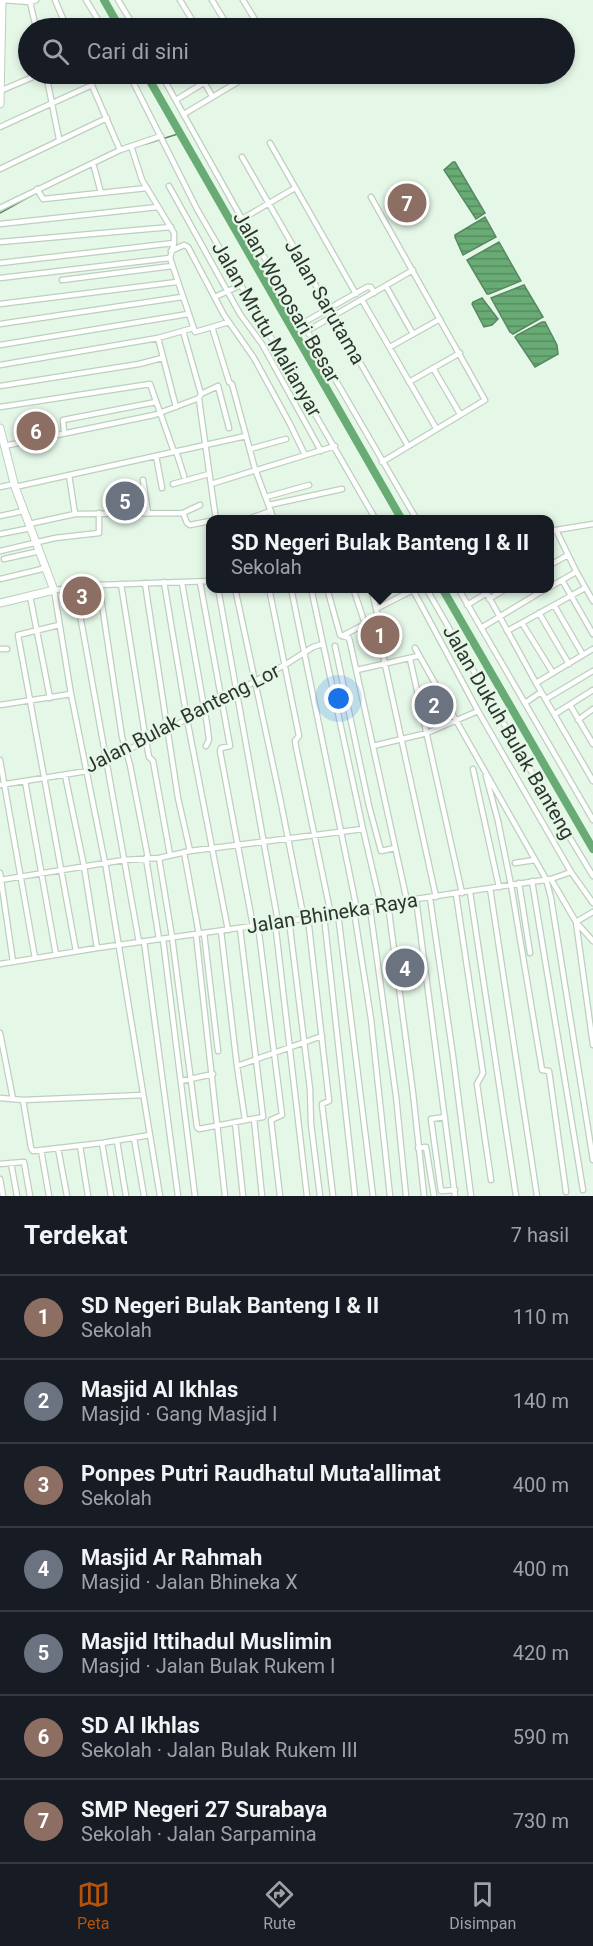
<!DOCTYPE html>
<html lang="id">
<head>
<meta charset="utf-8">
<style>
  body { margin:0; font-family:Roboto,sans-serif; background:#242831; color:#f1f3f6 }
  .you { position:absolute; left:339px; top:699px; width:21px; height:21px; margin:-15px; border:4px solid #fff; border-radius:50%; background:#1a73e8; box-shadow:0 0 0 9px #1a73e833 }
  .badge { display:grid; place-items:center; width:39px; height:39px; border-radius:50%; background:#b45309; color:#fff; font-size:20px; font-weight:700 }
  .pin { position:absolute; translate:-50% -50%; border:3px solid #fff; box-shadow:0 2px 6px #0006 }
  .popup { position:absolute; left:206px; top:515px; width:348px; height:78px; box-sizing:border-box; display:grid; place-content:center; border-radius:12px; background:#171b24; filter:drop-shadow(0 2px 4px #0005); font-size:20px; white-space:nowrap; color:#9ea1a6 }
  .popup b { font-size:22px; color:#f1f3f6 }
  .popup::after { content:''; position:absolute; left:50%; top:100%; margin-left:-12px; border:12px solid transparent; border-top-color:#171b24 }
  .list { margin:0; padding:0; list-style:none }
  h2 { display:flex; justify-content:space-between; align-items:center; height:78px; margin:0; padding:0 24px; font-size:26px }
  h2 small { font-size:20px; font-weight:400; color:#9ea1a6 }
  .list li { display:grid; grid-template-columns:39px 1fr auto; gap:18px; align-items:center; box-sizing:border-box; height:84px; padding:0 24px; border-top:2px solid #363941 }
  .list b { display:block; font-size:22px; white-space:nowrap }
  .list p { margin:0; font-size:20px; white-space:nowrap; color:#9ea1a6 }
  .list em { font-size:20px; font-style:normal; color:#9ea1a6 }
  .icon { flex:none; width:33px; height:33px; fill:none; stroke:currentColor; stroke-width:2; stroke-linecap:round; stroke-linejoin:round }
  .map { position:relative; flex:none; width:593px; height:1196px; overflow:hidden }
  .search { position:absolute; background:#171b24; box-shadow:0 3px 9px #0003; left:18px; right:18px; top:18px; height:66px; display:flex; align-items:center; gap:15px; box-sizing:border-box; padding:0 21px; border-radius:33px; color:#9ea1a6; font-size:22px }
  .sheet { height:666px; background:#171b24 }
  nav { display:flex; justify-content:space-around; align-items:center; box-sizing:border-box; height:84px; border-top:2px solid #363941; background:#171b24; font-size:16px; color:#9ea1a6 }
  nav a { display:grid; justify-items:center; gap:3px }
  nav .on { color:#b45309 }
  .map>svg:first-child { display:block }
  .water { fill:url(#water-rules); stroke:#578860; stroke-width:1.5 }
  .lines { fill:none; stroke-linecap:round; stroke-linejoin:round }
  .stream { stroke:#578860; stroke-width:1.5 }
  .river { stroke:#69ab75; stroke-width:8 }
  .street-casing { stroke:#bdcfbf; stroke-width:7 }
  .secondary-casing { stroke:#bdcfbf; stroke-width:9 }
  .street { stroke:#fff; stroke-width:4.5 }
  .secondary { stroke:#fff; stroke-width:7 }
  .labels { text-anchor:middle; stroke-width:4.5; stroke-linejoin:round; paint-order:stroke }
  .street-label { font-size:20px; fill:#2e352f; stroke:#e5f8e8 }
</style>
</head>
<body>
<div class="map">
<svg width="593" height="1196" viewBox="0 0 593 1196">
  <defs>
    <pattern id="water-rules" width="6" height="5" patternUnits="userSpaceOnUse" patternTransform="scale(1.5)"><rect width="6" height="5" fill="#69ab75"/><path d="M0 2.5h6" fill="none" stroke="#578c60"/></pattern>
  </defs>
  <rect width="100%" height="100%" fill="#e5f8e8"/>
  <path class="water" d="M453,162H455L485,213L476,219L444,170Z
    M485,217L496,237L463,255L455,237V235Z
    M499,242L521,281L489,294H487L467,260Z
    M524,285L543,317L513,334L510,332L491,298Z
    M482,298L498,319L492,325L484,327L472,304L473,302Z
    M542,322H545L557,345L558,354L535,367L515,337L517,335Z"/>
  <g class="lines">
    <path class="stream" d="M146,144L181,133
      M0,213L36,193"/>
    <path class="river" d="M104,0L120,28
      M146,74L402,520
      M442,588L593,849"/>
    <defs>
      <path id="street" d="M2,0L30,2L36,0
        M55,0L67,28
        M86,0L103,28
        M118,0L135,28
        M180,0L197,28
        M212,0L229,28
        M243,0L260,28
        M30,2L36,28
        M246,28L256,23
        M46,74L59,139
        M87,74L120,150
        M129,74L197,209L376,520
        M161,74L242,219L417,520
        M204,82L212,96
        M0,91L40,74
        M176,100L218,74
        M184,114L251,74
        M0,127L92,85
        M270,143L356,294
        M131,146L142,180L174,233V243L170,258L195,332L229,322
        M242,157L408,446
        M93,163L101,193
        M0,169L107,118
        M169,186L240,314L262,344L321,451
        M37,189L43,199L147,188
        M371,197L485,400L382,462
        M0,208L120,150L161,136
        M242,219L295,188
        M0,224L158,207
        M0,242L171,227
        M171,251L184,245L188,247L224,315L254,358L290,424L305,455
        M0,263L174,243
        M0,278L170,258
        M62,280L172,266
        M386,286L413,334
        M215,297L241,285
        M362,300L436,428
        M0,304L177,282
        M303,323L367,287H371L374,293
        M0,324L182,297
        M212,327L229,382L232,384L255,469L274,520
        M183,331L201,394L199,398L200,407L216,520
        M307,331L413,270
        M158,338L176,407
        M0,345L188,314
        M390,347L440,319
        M0,365L158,338L193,328
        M433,368L460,414
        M409,382L460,353
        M0,386L139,364L162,358
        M201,394L218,386L229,428
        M0,407L150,384L174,452
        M64,433L63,420L156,402
        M4,446L154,415L199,398
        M250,449L286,439
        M176,451L184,476
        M156,456L162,488
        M69,475L75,514
        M143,480L148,513
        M173,484L209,474
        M211,484L335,446
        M0,487L14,484
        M15,487L246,436
        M266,497L309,485
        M269,505L342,489
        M183,513L200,505
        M0,516L23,511
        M248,519L271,511
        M29,524L75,514L183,513L187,523L190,525L210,521
        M556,530L576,571L593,601
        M550,531L593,524
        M0,534L31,528
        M0,551L55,538L99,533V513
        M4,559L40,551
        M550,565L568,555
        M0,579L46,568
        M562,580L593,634
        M164,582L187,719L228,930
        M200,582L230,746L221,748L220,751L253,926
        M145,583L178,798L190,851
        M182,583L207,724L209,740L206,746
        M121,584L145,735L149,757L153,761L170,855
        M99,585L122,737L130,765L148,858
        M75,587L139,942
        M550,587L576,572
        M218,588L278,922
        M235,588L280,798L304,919
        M269,588L299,736L295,741L296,747L331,915
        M291,588L357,910
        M311,588L363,829L381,906
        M327,588L340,635L349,638L350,642L407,901
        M371,588L379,621
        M412,588L478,711L571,872L593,903
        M426,588L558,818L593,876
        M458,588L593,820
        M484,588L536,683L593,781
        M30,596L50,698
        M489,599L507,588
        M467,605L487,593
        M554,605L583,655
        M376,609L413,590
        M539,613L569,664
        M522,623L553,673
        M59,625L18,635L76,951
        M481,628L547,588
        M507,631L585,588
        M342,636L365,624L353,588
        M335,646L369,806L381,851L395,848
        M381,646L436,897
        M415,648L546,879L551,898L593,1160
        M0,649H7
        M410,659L462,893
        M357,670L418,656
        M536,683L593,649
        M546,699L593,671
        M525,703L541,692
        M0,705L71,694
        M570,705L593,744
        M555,714L593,690
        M578,720L593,709
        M373,746L427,733L478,711
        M0,760L35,958
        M473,769L499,887
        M65,775L84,866L97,948
        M486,776L498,821L511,885L542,1070L549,1071L566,1192
        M25,781L56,955
        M0,785L87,771L167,730L288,663L313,647L323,644
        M184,852L199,934
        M146,858L159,939
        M159,858L172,937L197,1127L199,1129L263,1117L240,928
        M515,863L535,860
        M0,873L13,962
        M551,879L576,922L593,941
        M0,880L124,860L159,858L190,851L363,829
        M532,881L583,1190
        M519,883L530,953
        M490,888L537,1196
        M470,892L516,1196
        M456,894L483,1073L477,1084L491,1180
        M430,898L453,1056L471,1196
        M416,899L455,1196
        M388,904L413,1093L424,1195
        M370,908L396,1096L406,1196
        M354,911L371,1019L390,1196
        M593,912L576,922L593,1045
        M338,914L373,1196
        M324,916L355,1196
        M308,918L329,1101L322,1104L333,1196
        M289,920L310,1089L311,1124L320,1196
        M275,922L307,1196
        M258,925L282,1115L271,1120L280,1196
        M221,931L237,1066L245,1120
        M204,933L218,1051
        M196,934L225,1196
        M163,939L195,1196
        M144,941L178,1196
        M0,964L97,948L331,915L416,899L551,879L571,872
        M0,1033L13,1099
        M237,1066L322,1036
        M181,1081L213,1074
        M0,1098L23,1100L143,1095
        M23,1100L31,1148L33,1151L102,1143L150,1135
        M445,1117L431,1119L441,1191L455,1190
        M254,1119L262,1196
        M235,1122L243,1196
        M134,1138L144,1196
        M117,1141L126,1196
        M102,1143L111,1196
        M80,1146L88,1196
        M58,1148L67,1196
        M418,1148L426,1147L434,1196
        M41,1150L49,1196
        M11,1163L17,1196
        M0,1164L24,1162L30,1196
        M0,1179L3,1196
        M160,1196L106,868L71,694L54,590L99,585L210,581"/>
      <path id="secondary" d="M0,104L2,0
        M0,428L15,487L54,590L0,603"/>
    </defs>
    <use href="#street" class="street-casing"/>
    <use href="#secondary" class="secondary-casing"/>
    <use href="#street" class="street"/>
    <use href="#secondary" class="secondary"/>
  </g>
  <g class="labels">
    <g class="street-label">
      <text transform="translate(287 297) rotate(60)" y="7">Jalan Wonosari Besar</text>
      <text transform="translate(325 302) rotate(60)" y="7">Jalan Sarutama</text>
      <text transform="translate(267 329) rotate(60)" y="7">Jalan Mrutu Malianyar</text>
      <text transform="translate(182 718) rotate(-27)" y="7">Jalan Bulak Banteng Lor</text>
      <text transform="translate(509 732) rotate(60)" y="7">Jalan Dukuh Bulak Banteng</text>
      <text transform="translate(332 913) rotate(-9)" y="7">Jalan Bhineka Raya</text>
    </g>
  </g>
</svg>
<div class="you"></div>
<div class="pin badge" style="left:380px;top:635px;background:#8d6e63">1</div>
<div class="popup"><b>SD Negeri Bulak Banteng I &amp; II</b>Sekolah</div>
<div class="pin badge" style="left:434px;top:705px;background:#6b7280">2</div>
<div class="pin badge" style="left:82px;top:596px;background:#8d6e63">3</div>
<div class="pin badge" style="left:405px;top:968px;background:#6b7280">4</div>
<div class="pin badge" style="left:125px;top:501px;background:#6b7280">5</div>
<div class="pin badge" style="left:36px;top:431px;background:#8d6e63">6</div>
<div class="pin badge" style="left:407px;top:203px;background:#8d6e63">7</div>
<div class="search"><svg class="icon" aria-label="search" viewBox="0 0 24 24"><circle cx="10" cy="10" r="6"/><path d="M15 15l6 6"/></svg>Cari di sini</div>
</div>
<section class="sheet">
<h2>Terdekat<small>7 hasil</small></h2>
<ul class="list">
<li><span class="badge" style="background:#8d6e63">1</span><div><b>SD Negeri Bulak Banteng I &amp; II</b><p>Sekolah</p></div><em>110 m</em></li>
<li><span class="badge" style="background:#6b7280">2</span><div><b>Masjid Al Ikhlas</b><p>Masjid · Gang Masjid I</p></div><em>140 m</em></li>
<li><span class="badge" style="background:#8d6e63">3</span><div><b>Ponpes Putri Raudhatul Muta'allimat</b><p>Sekolah</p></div><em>400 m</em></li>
<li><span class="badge" style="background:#6b7280">4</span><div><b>Masjid Ar Rahmah</b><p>Masjid · Jalan Bhineka X</p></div><em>400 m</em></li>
<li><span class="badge" style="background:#6b7280">5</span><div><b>Masjid Ittihadul Muslimin</b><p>Masjid · Jalan Bulak Rukem I</p></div><em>420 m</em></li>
<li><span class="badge" style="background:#8d6e63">6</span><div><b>SD Al Ikhlas</b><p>Sekolah · Jalan Bulak Rukem III</p></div><em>590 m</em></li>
<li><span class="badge" style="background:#8d6e63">7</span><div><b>SMP Negeri 27 Surabaya</b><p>Sekolah · Jalan Sarpamina</p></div><em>730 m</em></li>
</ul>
</section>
<nav>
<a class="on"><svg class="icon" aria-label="map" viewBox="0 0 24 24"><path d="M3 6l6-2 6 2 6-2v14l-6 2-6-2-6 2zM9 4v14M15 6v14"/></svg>Peta</a>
<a><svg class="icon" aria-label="directions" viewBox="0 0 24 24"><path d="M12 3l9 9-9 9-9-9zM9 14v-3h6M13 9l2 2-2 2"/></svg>Rute</a>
<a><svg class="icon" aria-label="saved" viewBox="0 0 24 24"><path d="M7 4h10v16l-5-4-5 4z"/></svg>Disimpan</a>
</nav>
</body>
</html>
